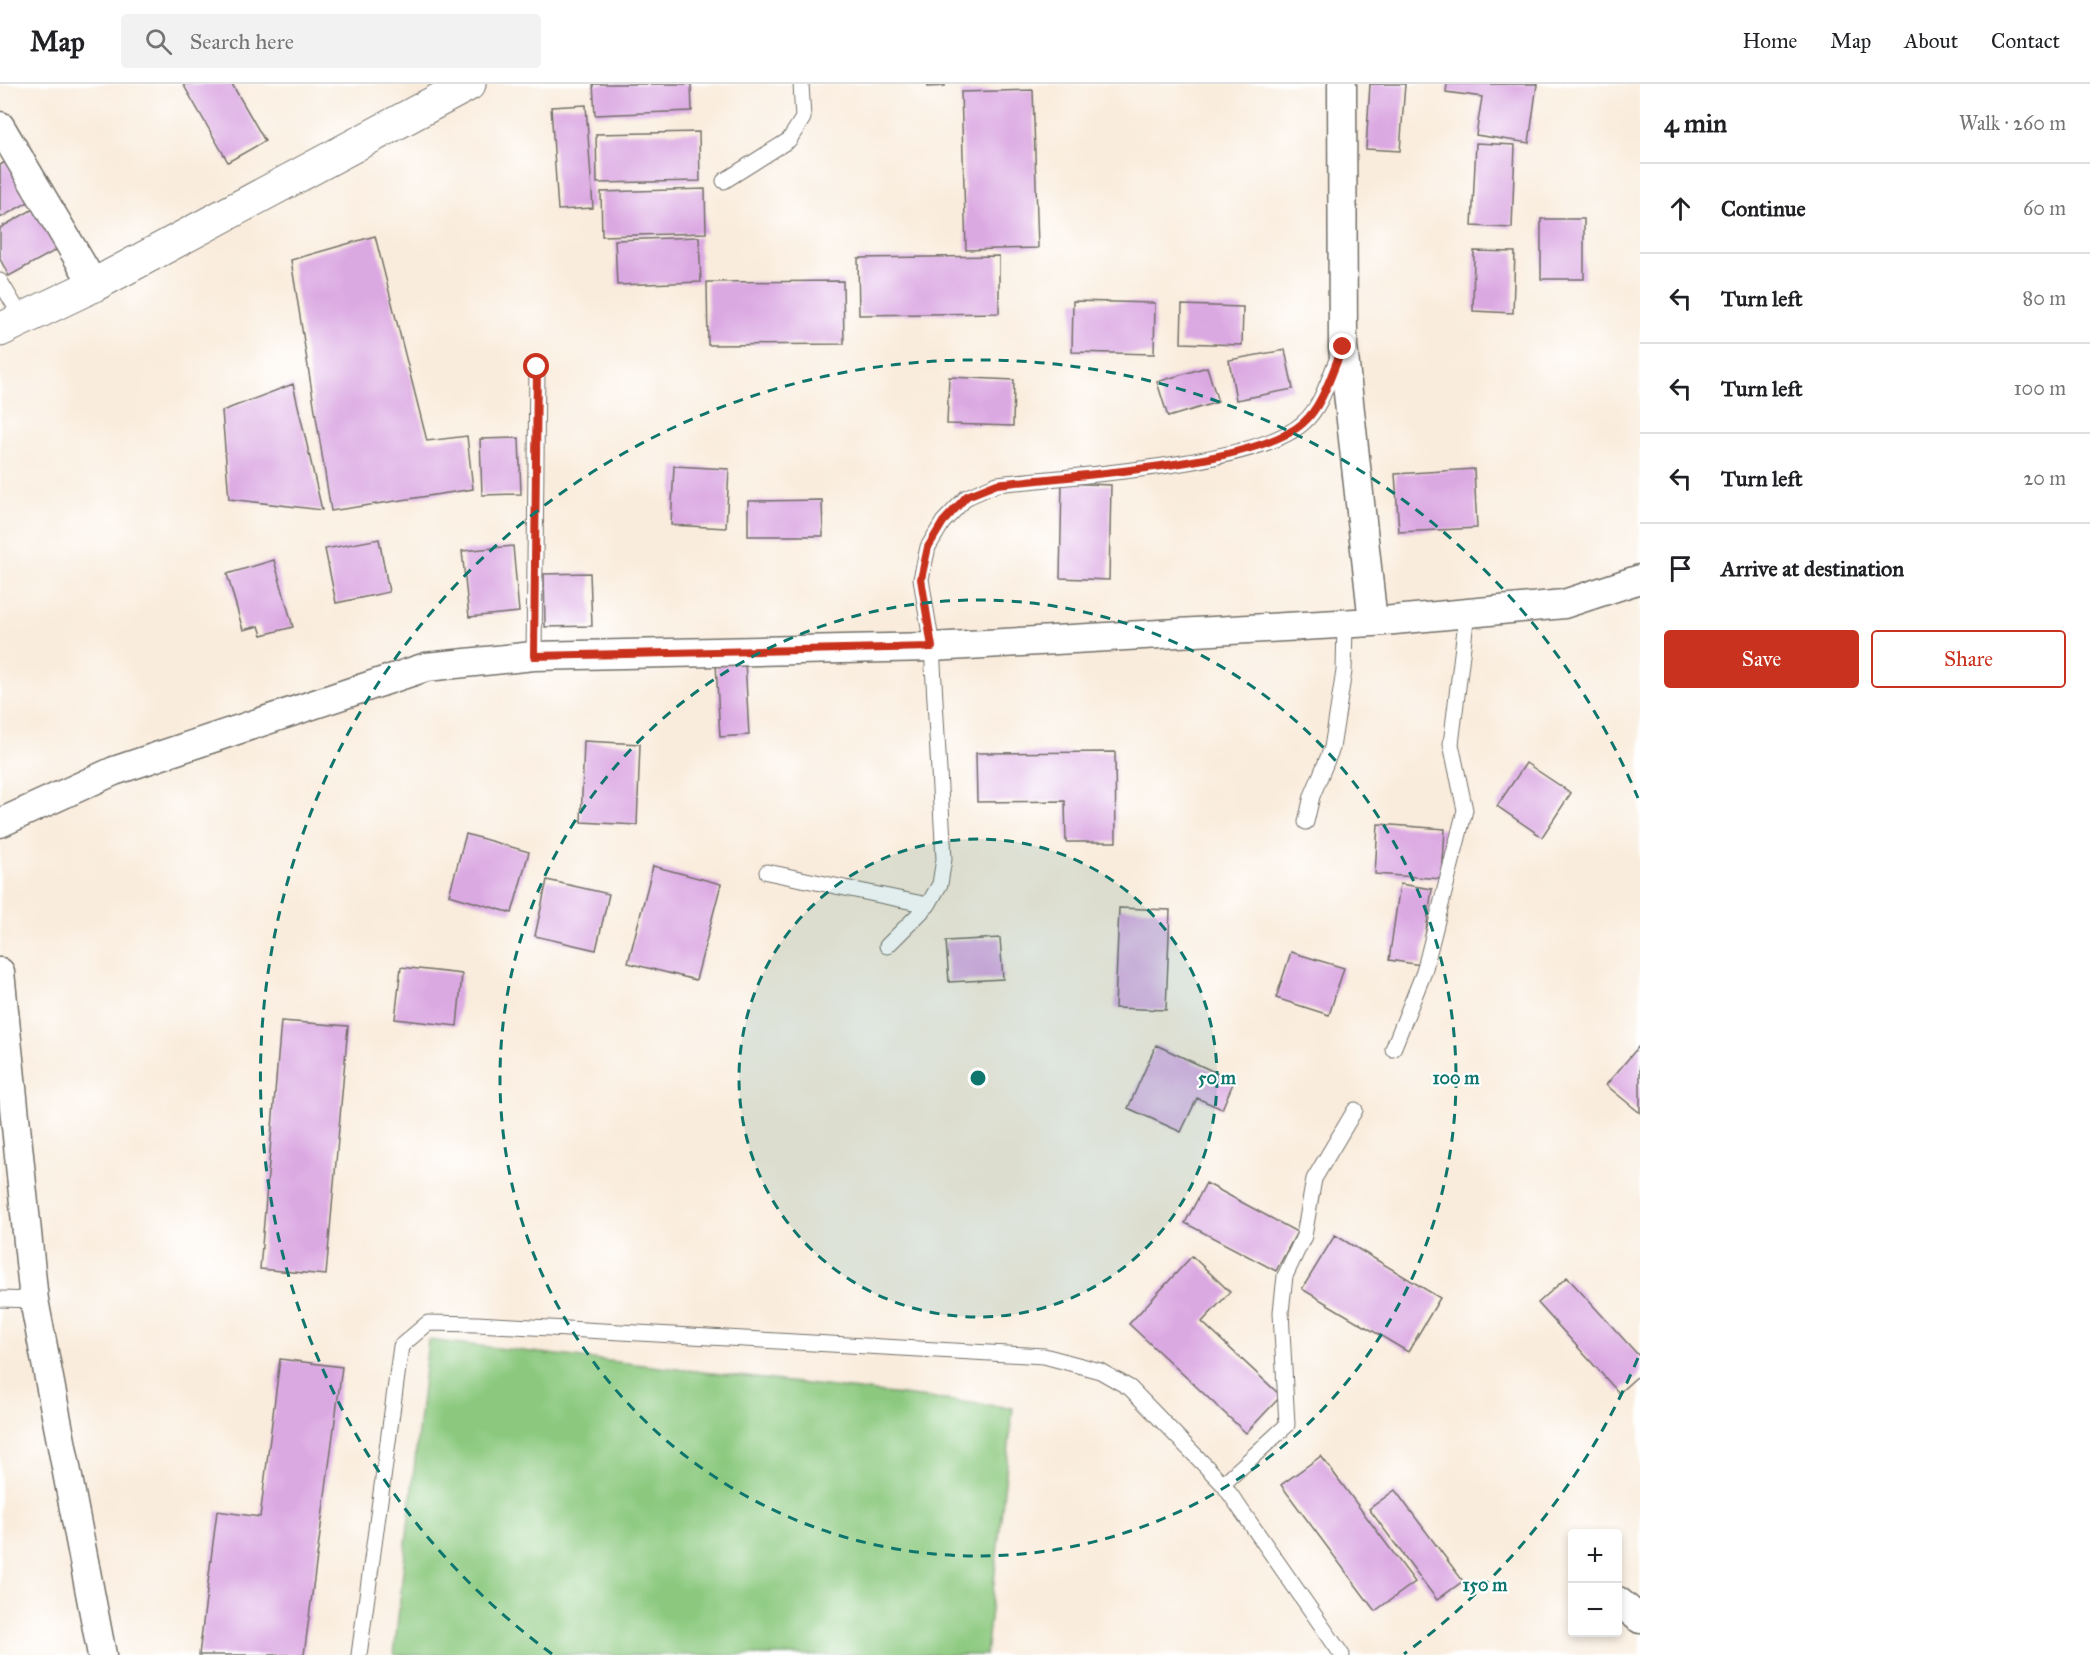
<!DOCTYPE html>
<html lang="en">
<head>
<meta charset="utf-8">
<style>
  body { margin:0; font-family:"IM FELL Great Primer",serif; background:#f2f2f2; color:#202124 }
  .controls { position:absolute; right:18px; bottom:18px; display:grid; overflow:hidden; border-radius:6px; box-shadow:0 3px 9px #0003 }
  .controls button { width:54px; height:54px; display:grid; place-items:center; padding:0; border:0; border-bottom:2px solid #e0e0e0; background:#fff; color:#202124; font:30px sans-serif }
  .stop { position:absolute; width:18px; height:18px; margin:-14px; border:4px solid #c8321e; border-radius:50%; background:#fff }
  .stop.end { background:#c8321e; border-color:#fff; box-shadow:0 2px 6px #0008 }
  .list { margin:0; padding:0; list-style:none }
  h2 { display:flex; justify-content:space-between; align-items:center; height:78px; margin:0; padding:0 24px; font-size:26px }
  h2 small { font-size:20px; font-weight:400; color:#757577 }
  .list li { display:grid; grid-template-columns:39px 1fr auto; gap:18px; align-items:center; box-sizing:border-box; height:90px; padding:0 24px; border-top:2px solid #e0e0e0 }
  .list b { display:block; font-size:22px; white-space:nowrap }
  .list em { font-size:20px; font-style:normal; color:#757577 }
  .actions { display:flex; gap:12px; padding:18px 24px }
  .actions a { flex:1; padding:14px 0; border:2px solid #c8321e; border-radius:6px; text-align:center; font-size:21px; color:#c8321e }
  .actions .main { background:#c8321e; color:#fff }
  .icon { flex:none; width:33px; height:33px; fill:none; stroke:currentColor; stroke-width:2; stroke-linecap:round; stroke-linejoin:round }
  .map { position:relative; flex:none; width:1640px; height:1571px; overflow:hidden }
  header { display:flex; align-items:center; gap:36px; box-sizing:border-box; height:84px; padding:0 30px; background:#fff; border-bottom:2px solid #e0e0e0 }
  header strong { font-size:28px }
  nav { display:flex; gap:33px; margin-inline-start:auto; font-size:21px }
  .search { width:420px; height:54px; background:#f2f2f2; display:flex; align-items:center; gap:15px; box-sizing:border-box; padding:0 21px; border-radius:6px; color:#757577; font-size:22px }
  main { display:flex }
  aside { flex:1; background:#fff }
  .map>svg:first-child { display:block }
  .green { fill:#8cc97f; stroke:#5c7a55; stroke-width:1.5 }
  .building { fill:#dba9e2 }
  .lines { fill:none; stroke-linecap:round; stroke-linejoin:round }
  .service-casing { stroke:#736f69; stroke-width:17 }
  .minor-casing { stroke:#736f69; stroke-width:31 }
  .tertiary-casing { stroke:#736f69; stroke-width:35 }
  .service { stroke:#fff; stroke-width:15 }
  .minor { stroke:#fff; stroke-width:28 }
  .tertiary { stroke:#fff; stroke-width:33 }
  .route { stroke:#c8321e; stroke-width:8 }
  .ring { fill:none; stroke:#0f766e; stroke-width:3; stroke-dasharray:10 8 }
  .centre { fill:#0f766e; stroke:#fff; stroke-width:3 }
  .ring-label { font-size:18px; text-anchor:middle; font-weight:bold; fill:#0f766e; stroke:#fff; stroke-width:4.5; stroke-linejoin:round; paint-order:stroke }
</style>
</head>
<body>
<header>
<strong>Map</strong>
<div class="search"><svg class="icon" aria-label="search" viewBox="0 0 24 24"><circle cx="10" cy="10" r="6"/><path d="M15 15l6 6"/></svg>Search here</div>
<nav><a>Home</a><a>Map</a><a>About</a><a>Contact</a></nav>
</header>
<main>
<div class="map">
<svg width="1640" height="1571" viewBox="0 0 1640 1571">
  <rect width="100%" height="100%" fill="#fff"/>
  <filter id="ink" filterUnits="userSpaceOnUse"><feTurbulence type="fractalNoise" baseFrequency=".0167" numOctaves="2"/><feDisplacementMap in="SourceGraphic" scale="12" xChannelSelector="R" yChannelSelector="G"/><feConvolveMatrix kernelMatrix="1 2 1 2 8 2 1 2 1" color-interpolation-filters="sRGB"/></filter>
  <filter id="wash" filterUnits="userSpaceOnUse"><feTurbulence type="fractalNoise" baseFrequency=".008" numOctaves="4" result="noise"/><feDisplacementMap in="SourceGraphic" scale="24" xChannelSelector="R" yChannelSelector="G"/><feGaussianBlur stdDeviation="1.35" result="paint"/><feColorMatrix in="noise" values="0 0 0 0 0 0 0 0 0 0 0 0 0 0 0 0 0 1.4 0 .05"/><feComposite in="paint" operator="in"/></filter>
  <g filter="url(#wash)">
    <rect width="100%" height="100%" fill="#f9ecdc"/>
    <path class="green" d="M428,1256L1013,1324L986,1571H394Z"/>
    <g id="blocks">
      <path class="building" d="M183,0H232L265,57L228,78Z
        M593,0H691L692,27L595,31Z
        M928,0H945V2L928,3Z
        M1370,0H1405L1400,67L1366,65Z
        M1447,0H1537L1529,59L1476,51L1482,13L1446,8Z
        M1033,6L1038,164L966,166L961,8Z
        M586,21L593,124L558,126L551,23Z
        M699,48L700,97L597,99L596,50Z
        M1476,59L1515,61L1512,144L1472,142Z
        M9,76L32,116L0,134V81Z
        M705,105L706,149L602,152L601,108Z
        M35,124L58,165L9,192L0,175V144Z
        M1541,135H1584V195H1541Z
        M375,152L427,357L467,352L473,405L331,427L291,176Z
        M699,153L701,198L617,201L615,156Z
        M1474,167L1515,168L1513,229L1473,227Z
        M999,172V229L859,231L858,174Z
        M843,197L844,260L708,261L707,198Z
        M1073,217L1155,219L1154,270L1072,268Z
        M1182,221L1243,223L1242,261L1181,259Z
        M1285,266L1293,305L1236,316L1229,276Z
        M1207,283L1218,318L1168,333L1157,298Z
        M949,293L1014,296L1013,342L947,340Z
        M293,300L322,426L229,415L222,327Z
        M519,354L521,410L482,411L480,355Z
        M674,382L729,385L726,444L671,441Z
        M1474,385L1477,444L1399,448L1395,390Z
        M1062,399L1111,401L1109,496L1060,494Z
        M822,416L823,452H748V417Z
        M379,455L389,508L336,519L325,465Z
        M513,462L519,528L469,533L462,467Z
        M274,476L293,543L262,551L259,542L243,546L227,490Z
        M590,489L592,542L545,543L544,490Z
        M745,577L749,651L720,653L716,579Z
        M584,657L640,660L637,741L581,738Z
        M1115,668L1116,758H1066L1065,717L977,718L976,669Z
        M1526,679L1571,709L1542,753L1497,722Z
        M1378,740L1445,745L1442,795L1375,790Z
        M466,750L529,768L512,829L449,811Z
        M653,782L721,800L696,896L628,879Z
        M547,796L609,810L596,866L535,852Z
        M1400,800L1432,805L1421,881L1389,876Z
        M1119,824L1170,826L1166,926L1115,924Z
        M1000,854L1003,895L949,898L946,857Z
        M1291,868L1344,884L1329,931L1276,914Z
        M401,883L462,890L457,942L395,935Z
        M281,937L348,942L326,1191L260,1185Z
        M1156,961L1234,997L1222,1025L1197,1014L1181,1048L1128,1024Z
        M1640,961V1029L1606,1001Z
        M1206,1099L1297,1148L1276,1187L1185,1139Z
        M1335,1151L1440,1214L1408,1268L1302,1205Z
        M1192,1172L1230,1208L1202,1238L1281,1312L1246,1349L1129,1240Z
        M1567,1193L1640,1273V1290L1619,1309L1538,1219Z
        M280,1275L342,1283L304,1571H199L217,1427L260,1433Z
        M1321,1372L1415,1498L1375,1527L1281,1401Z
        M1395,1406L1463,1497L1437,1516L1369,1425Z"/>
    </g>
  </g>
  <g filter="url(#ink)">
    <use href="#blocks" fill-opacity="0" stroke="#736f69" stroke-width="1.5"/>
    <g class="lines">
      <defs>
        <path id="service" d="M724,97L789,56L803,34L801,0
          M0,197L22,234
          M534,572L537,283
          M1306,738L1312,712L1332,664L1344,587L1345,539
          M767,788L928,821
          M887,862L928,821L940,800L944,775L932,563L921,495L928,463L943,438L967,413L997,400C1066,392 1256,382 1303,339C1322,323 1329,293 1339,271
          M1393,965L1424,888L1465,726L1451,660L1467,529
          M0,1215L34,1216
          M1223,1400L1287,1341L1281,1228L1285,1192L1304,1152L1314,1095L1355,1026
          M359,1571L401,1262L428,1239L477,1240L1044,1272L1100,1287L1130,1304L1223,1400L1342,1571"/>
        <path id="minor" d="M1342,0L1343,263L1373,538L1564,520L1640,495
          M0,42L94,201
          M0,739L114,687L426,583L534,572L932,563L1373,538
          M0,888L34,1216L102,1571
          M1618,1517L1640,1535"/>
        <path id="tertiary" d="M0,246L94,201L469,0"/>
      </defs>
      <use href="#service" class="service-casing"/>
      <use href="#minor" class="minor-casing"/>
      <use href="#tertiary" class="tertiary-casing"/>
      <use href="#service" class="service"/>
      <use href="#minor" class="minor"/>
      <use href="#tertiary" class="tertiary"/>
    </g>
  </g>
  <g class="lines" filter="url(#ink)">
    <path class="route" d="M537,283L534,572L932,563L921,495L928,463L943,438L967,412L997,400C1066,392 1255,382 1303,339C1323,322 1332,287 1343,263"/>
  </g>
  <circle cx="978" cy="994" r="239" fill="#0f766e" fill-opacity=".12"/>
  <g class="ring">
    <circle cx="978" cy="994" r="239"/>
    <circle cx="978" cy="994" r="478"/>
    <path d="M1638 1274A717 717 0 0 1 1404 1570M552 1570A717 717 0 1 1 1638 714"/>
  </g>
  <circle cx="978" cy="994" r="9" class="centre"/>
  <g class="ring-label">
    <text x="1217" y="1000">50 m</text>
    <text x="1456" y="1000">100 m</text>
    <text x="1485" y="1507">150 m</text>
  </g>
</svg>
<div class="controls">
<button>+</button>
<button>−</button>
</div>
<div class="stop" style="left:537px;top:283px"></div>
<div class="stop end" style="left:1343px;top:263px"></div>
</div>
<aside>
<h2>4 min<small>Walk · 260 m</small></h2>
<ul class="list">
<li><svg class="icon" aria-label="ahead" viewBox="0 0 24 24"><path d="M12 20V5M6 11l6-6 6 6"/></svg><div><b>Continue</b></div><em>60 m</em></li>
<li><svg class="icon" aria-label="left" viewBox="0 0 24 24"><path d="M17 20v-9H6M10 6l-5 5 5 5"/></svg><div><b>Turn left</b></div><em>80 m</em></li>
<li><svg class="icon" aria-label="left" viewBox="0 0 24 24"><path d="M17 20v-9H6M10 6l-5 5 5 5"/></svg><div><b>Turn left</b></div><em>100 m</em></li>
<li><svg class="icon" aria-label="left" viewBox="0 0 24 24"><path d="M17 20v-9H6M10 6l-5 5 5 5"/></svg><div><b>Turn left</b></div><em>20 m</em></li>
<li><svg class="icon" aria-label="arrive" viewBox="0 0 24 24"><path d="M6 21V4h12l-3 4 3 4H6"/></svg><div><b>Arrive at destination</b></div></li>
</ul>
<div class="actions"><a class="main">Save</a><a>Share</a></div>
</aside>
</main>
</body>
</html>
